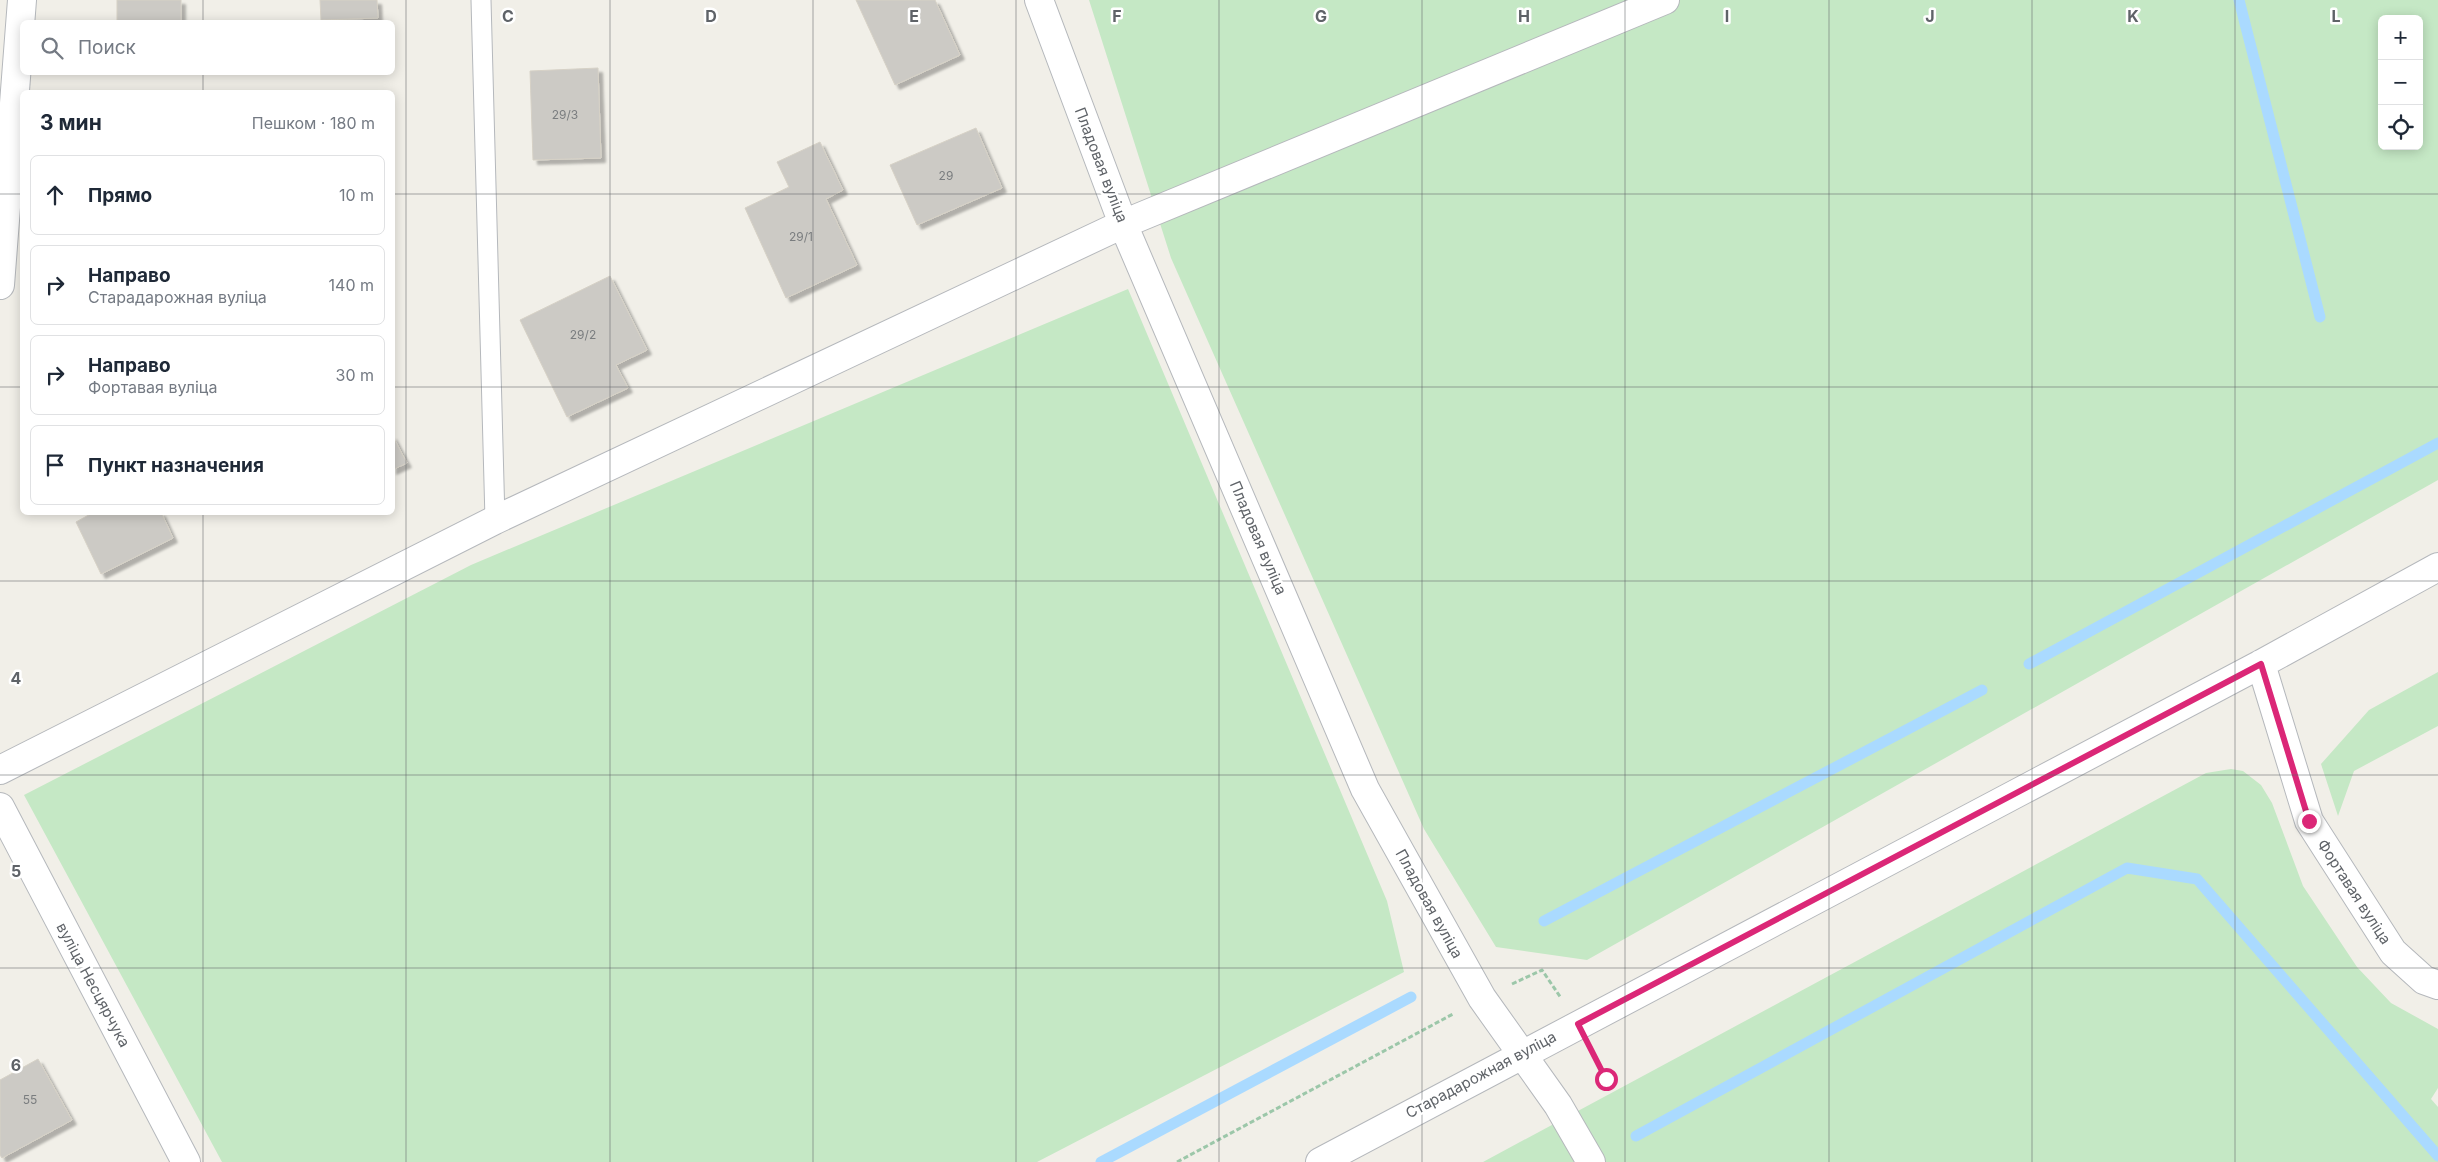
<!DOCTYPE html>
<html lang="ru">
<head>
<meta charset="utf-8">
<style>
  body { margin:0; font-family:Inter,sans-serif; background:#f2f2f3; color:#1f2937 }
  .controls { position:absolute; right:15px; top:15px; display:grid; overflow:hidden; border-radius:8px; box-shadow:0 2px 12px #0003 }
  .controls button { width:45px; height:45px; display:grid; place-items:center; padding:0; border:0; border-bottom:1px solid #e0e1e3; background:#fff; color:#1f2937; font:25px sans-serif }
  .stop { position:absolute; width:15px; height:15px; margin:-11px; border:4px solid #db2777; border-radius:50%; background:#fff }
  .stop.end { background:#db2777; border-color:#fff; box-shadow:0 1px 5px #0008 }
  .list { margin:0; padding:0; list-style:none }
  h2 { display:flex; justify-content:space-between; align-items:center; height:65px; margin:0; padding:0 20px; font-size:21px }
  h2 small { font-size:16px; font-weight:400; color:#747a83 }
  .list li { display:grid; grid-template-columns:32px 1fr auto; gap:15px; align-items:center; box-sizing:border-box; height:80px; margin:0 10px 10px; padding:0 10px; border:1px solid #e0e1e3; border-radius:8px }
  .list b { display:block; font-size:19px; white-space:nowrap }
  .list p { margin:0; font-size:16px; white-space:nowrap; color:#747a83 }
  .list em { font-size:16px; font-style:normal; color:#747a83 }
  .icon { flex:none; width:28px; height:28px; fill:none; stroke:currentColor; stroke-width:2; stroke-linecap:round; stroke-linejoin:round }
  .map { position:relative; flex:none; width:2438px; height:1162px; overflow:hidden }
  .search { position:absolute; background:#fff; box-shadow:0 2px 12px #0003; left:20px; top:20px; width:375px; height:55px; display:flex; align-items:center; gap:12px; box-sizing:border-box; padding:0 18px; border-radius:8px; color:#747a83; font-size:19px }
  .panel { position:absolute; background:#fff; box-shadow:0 2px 12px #0003; left:20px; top:90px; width:375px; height:425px; border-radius:8px }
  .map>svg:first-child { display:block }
  .green { fill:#c5e8c5; fill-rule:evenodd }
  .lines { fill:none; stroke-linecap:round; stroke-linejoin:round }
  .stream { stroke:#aadaff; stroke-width:11 }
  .building { fill:#cccac5; stroke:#d6d1c6; filter:url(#shadow) }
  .service-casing { stroke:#b5b8bc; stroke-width:21 }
  .minor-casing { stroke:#b5b8bc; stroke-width:30 }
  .path { stroke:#9cc7a9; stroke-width:3; stroke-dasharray:5 2.5; stroke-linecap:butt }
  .service { stroke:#fff; stroke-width:19 }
  .minor { stroke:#fff; stroke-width:28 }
  .route { stroke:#db2777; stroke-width:6 }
  .grid { fill:none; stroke:#5f6368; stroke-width:1; stroke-opacity:0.55 }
  .labels { text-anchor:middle; stroke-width:5; stroke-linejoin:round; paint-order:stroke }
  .number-label { font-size:12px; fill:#7a7d7f }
  .street-label { font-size:15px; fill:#5f6368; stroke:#fff }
  .grid-label { font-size:16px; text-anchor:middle; font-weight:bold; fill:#5f6368; stroke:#fff; stroke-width:5; stroke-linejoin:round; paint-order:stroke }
</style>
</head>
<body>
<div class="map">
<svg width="2438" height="1162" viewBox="0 0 2438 1162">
  <defs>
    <filter id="shadow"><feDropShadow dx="4.5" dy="4.5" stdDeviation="1" flood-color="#0004"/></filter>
  </defs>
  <rect width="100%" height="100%" fill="#f1efe8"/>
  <path class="green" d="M1089,0H2438V480L1587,960L1496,947L1424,829L1171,258ZM2382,19H2419V146H2382Z
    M1128,289L1387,901L1404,972L1037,1162H222L24,795L471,565Z
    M2438,672V726L2354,771L2338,816L2321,764L2369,710Z
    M2231,769L2243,771L2261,785L2272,803L2303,886L2357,967L2391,1003L2438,1029V1088L2431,1099L2438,1107V1162H1483L2206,773Z"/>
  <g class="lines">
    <path class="stream" d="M2239,0L2320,317
      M2029,664L2438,443
      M1544,921L1982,690
      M1636,1136L2127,868L2197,879L2438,1156
      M1101,1162L1411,997"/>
  </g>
  <path class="building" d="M117,0H181V22H117Z
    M320,0H377L378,18L321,20Z
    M856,0H935L960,55L895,85Z
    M598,68L601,158L533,160L530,71Z
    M976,128L1002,188L917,225L890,165Z
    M820,142L843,190L826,199L857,265L786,298L745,208L789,187L777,162Z
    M610,276L647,350L616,365L628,388L567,417L520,320Z
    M392,435L407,463L392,470Z
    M161,512L173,538L101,574L76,522L94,512Z
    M38,1059L72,1120L2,1158L0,1155V1080Z"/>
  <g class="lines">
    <defs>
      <path id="service" d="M481,0L495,520"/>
      <path id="minor" d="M1039,0L1123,224L1365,789L1482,998L1558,1105L1591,1162
        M0,285L22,0
        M2261,664L2309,821L2393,952L2424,980L2438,985
        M0,770L495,520L1123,224L1665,0
        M0,807L186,1162
        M1320,1162L2261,664L2438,567"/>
    </defs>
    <use href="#service" class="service-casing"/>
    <use href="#minor" class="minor-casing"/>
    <path class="path" d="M1512,984L1542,970L1561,998
      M1594,1055L1607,1079
      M1177,1162L1453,1014"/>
    <use href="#service" class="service"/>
    <use href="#minor" class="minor"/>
  </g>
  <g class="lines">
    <path class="route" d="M1606,1079L1578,1024L2261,664L2309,821"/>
  </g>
  <path class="grid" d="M203,0V22M406,0V1162M610,0V1162M813,0V1162M1016,0V1162M1219,0V1162M1422,0V1162M1625,0V1162M1829,0V1162M2032,0V1162M2235,0V1162M203,72V92M0,194H22M392,194H2438M0,387H22M392,387H2438M203,512V1162M0,581H2438M0,775H2438M0,968H2438"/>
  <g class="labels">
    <g class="number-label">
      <text x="565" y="119">29/3</text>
      <text x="946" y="180">29</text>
      <text x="801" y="241">29/1</text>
      <text x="583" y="339">29/2</text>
      <text x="30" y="1104">55</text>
    </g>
    <g class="street-label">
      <text transform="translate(1101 165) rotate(69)" y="5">Пладовая вуліца</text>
      <text transform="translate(1258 538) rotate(67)" y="5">Пладовая вуліца</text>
      <text transform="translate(2354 892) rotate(57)" y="5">Фортавая вуліца</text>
      <text transform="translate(1429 904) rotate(61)" y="5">Пладовая вуліца</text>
      <text transform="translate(93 985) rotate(62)" y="5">вуліца Несцярчука</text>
      <text transform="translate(1481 1075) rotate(-28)" y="5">Старадарожная вуліца</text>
    </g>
  </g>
  <g class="grid-label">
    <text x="508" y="22">C</text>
    <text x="711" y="22">D</text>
    <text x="914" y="22">E</text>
    <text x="1117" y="22">F</text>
    <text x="1321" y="22">G</text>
    <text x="1524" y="22">H</text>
    <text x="1727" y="22">I</text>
    <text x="1930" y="22">J</text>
    <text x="2133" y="22">K</text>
    <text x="2336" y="22">L</text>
    <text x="16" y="684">4</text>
    <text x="16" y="877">5</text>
    <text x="16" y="1071">6</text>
  </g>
</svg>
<div class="controls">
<button>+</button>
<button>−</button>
<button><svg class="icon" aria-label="locate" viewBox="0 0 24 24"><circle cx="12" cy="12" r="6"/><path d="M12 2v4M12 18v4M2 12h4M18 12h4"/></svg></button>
</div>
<div class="stop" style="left:1606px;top:1079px"></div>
<div class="stop end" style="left:2309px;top:821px"></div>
<div class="search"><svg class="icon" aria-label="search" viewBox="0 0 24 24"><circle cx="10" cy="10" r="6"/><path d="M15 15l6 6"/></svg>Поиск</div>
<section class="panel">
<h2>3 мин<small>Пешком · 180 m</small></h2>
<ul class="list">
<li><svg class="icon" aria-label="ahead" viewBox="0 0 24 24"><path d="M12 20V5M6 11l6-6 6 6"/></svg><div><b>Прямо</b></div><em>10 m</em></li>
<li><svg class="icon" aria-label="right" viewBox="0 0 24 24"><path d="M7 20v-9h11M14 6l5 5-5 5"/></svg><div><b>Направо</b><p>Старадарожная вуліца</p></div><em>140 m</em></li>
<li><svg class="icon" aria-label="right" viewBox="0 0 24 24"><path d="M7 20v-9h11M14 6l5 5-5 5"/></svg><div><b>Направо</b><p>Фортавая вуліца</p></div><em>30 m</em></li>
<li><svg class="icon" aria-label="arrive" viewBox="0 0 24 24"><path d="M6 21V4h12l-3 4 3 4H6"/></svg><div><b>Пункт назначения</b></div></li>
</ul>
</section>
</div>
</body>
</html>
